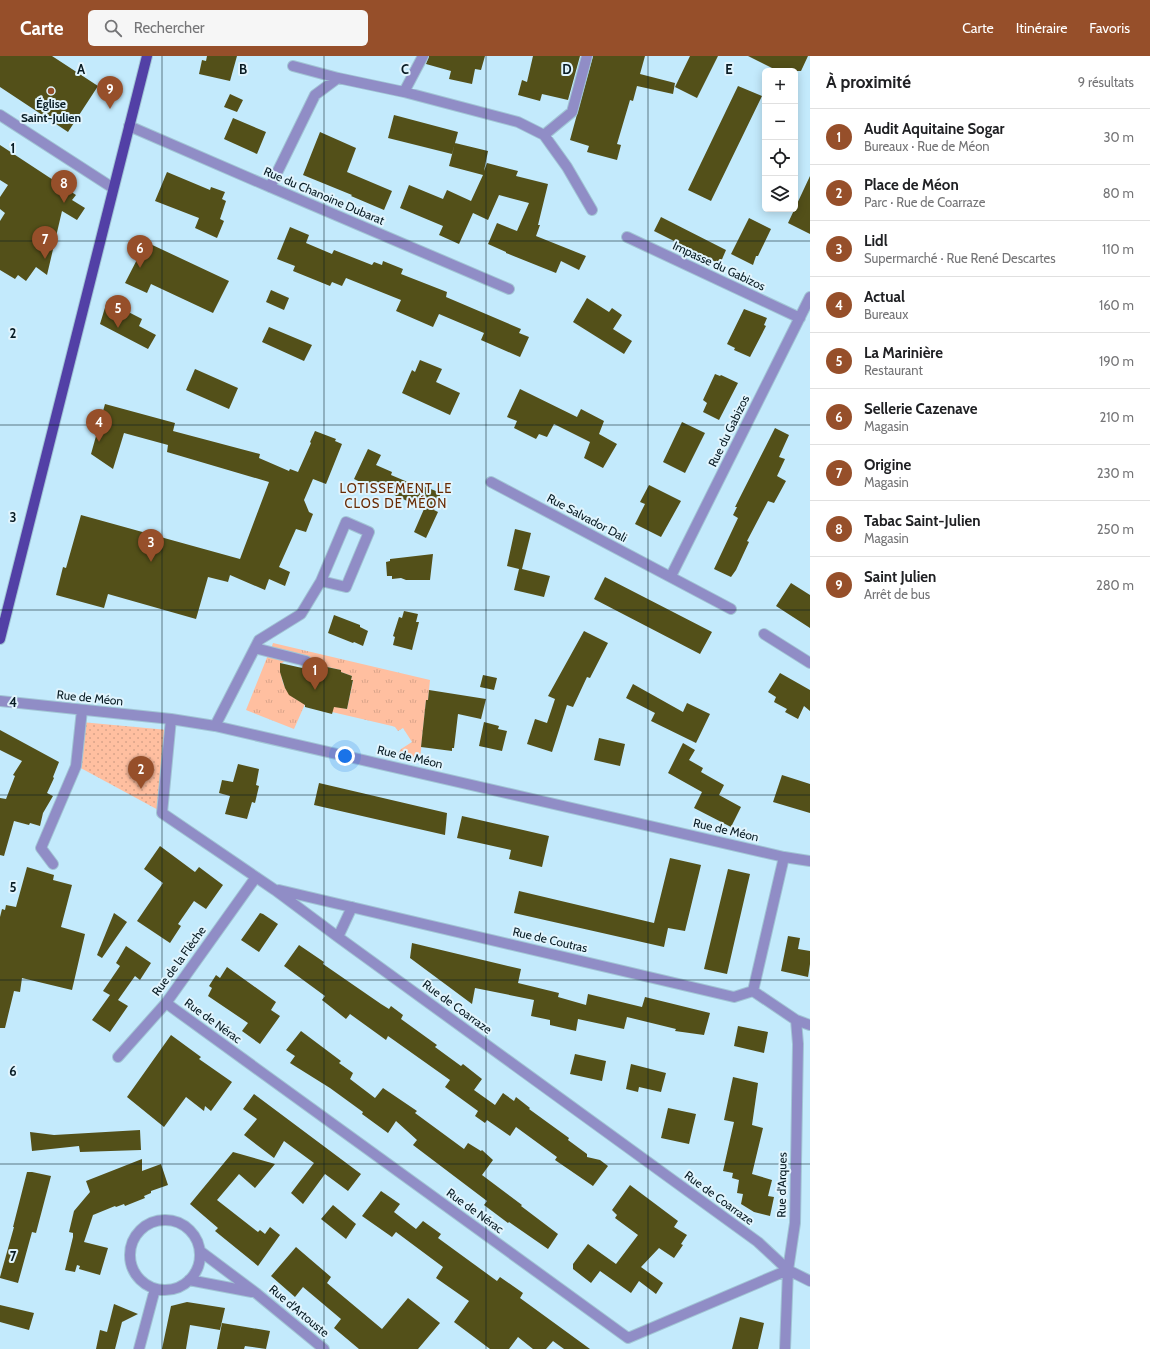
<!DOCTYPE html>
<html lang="fr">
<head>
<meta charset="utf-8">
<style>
  body { margin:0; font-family:Cabin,sans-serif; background:#f6f6f6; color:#202124 }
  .controls { position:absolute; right:12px; top:12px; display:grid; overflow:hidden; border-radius:6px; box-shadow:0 2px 10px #0003 }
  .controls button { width:36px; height:36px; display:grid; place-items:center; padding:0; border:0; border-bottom:1px solid #e0e0e0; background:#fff; color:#202124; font:20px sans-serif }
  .you { position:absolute; left:345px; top:700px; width:14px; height:14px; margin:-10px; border:3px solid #fff; border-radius:50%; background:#1a73e8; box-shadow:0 0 0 6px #1a73e833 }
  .badge { display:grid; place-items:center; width:26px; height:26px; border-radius:50%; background:#964f2a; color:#fff; font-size:13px; font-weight:700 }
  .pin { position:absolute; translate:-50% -33px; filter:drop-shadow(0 1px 2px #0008) }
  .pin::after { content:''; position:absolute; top:21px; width:14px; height:12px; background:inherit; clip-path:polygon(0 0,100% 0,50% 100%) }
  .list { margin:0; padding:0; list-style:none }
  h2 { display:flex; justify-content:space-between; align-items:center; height:52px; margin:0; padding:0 16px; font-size:17px }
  h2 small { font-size:13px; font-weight:400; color:#757577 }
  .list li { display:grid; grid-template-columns:26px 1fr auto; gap:12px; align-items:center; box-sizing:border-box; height:56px; padding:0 16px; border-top:1px solid #e0e0e0 }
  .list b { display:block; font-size:15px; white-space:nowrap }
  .list p { margin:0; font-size:13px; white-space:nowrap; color:#757577 }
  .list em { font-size:13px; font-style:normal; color:#757577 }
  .icon { flex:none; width:22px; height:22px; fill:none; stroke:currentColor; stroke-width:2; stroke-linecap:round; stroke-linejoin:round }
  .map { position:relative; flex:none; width:810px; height:1293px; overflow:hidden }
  header { display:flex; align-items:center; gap:24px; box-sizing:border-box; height:56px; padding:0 20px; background:#964f2a; color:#fff }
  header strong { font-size:19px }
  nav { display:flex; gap:22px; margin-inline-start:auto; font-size:14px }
  .search { width:280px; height:36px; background:#f6f6f6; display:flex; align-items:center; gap:10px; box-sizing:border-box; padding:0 14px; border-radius:6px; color:#757577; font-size:15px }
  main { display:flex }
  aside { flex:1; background:#fff }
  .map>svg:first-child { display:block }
  .grass { fill:url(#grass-tufts) }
  .park { fill:url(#park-dots) }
  .building { fill:#535019 }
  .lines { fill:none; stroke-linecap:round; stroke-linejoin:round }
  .minor-casing { stroke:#a1c5d5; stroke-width:12 }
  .major-casing { stroke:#a1c5d5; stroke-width:12 }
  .minor { stroke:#908dc6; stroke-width:10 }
  .major { stroke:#5240a6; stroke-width:10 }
  .grid { fill:none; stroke:#081b23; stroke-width:1; stroke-opacity:0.55 }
  .poi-dot { fill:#964f2a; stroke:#e0f4fd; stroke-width:1.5 }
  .labels { text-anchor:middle; stroke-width:4; stroke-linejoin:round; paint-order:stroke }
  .poi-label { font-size:12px; font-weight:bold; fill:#081b23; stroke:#e0f4fd }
  .street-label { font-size:12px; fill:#081b23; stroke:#e0f4fd }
  .neighbourhood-label { font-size:13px; letter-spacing:1px; fill:#682a03; stroke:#e0f4fd }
  .grid-label { font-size:13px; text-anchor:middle; font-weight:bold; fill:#081b23; stroke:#e0f4fd; stroke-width:4; stroke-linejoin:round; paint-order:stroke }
</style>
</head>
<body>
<header>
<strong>Carte</strong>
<div class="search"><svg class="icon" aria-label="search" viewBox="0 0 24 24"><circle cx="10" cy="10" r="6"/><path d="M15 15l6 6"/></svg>Rechercher</div>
<nav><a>Carte</a><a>Itinéraire</a><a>Favoris</a></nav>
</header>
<main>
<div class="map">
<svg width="810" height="1293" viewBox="0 0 810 1293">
  <defs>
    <pattern id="grass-tufts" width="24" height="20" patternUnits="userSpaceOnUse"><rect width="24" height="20" fill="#ffbfa0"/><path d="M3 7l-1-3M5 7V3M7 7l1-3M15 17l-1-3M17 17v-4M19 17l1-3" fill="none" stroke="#d9a48a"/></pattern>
    <pattern id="park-dots" width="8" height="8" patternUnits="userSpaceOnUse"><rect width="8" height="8" fill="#ffbfa0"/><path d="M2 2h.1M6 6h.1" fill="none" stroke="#d9a48a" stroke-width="1.8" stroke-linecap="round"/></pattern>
  </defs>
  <rect width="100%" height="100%" fill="#c3eafc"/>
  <path class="grass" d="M273,587L430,624L428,644H426L420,703L398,698L401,693L412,686L403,672L398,675L395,671L392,670L332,656L333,650L347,653L353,625L351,624L352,620L341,616V614L311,607L312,603L271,593Z
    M268,599L285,605L282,607H280C281,628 285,639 305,648L294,673L246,654Z"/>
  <path class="park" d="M81,666L168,674L162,756L77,710Z"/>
  <path class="building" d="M0,0H52L98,30L68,76L0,31Z
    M207,0H237L230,25L199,18L202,4L206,5Z
    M429,0H485L481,14L475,13L472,28L449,23L451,15L426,8Z
    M533,0H580L568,44L542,38L540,45L518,39L522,24L527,26Z
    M593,0H645L640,18L675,27L673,38L637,30L633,45L630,44L617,88L621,89L617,104L587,96L589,90L570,84Z
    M690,0H718L697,42L675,31Z
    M748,0H808L801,15H778Z
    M738,30L762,40L711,145L688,134Z
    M230,38L243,44L237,56L224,51Z
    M394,59L458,76L452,98L388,82Z
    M233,62L266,76L257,98L224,83Z
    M320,76L356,92L347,116L392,135L384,154L351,140L352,139L303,119Z
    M455,87L488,95L484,115L487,107L518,115L516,120L548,128L538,169H540L536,180L586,200L579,214L561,205L556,217L506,197V196L488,188L497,167L517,175L529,147L499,139L488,164L473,157L459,188L439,179L443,170L400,152L409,129L443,143L447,134L471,145L483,119L449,110Z
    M0,89L76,139L72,144L85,152L77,164L62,155L47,219L36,211L26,225L18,219L15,223L0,214V165L5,157L0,153V141L8,129L0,124Z
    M167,116L210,134L211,131L225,136L222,143L226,145L220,163L224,165L217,182L195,172L199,162L155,145Z
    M810,120V178L788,167Z
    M661,161L726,194L720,208L654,175Z
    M749,162L771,173L758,200H756L753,209L731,198Z
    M290,171L309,179L306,187L332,198L334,194L372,209L374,206L382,209L383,205L403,213L401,218L447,236L446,241L521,273L519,277L529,281L520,301L481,284L484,277L439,258L433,271L396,255L401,244L346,222L342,230L332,226L330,230L293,215L295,210L277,203Z
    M146,186L229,225L213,257L151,228L147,237L125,227Z
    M271,234L289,242L284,254L266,246Z
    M587,242L609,256L612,252L622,259L613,273L632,285L624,298L573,266Z
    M107,245L142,263L139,270L156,279L148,293L100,268Z
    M744,253L767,262L764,269L766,270L750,301L734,294L735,292L727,288Z
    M269,271L312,289L304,305L262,286Z
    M420,304L442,313L436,326L460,337L450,359L402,337L412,314L415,316Z
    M195,313L238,332L229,353L186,334Z
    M715,318L720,320L721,319L738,327L719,364L703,356L707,347L703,344Z
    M520,333L577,361L581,353L604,365L599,378L617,388L603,412L584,402L590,386L554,368L547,381L539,378L536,383L514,372L517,365L507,361Z
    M105,348L175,367L173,375L260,398L259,402L289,415L290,413L298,416L311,387L310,386L315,375L336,383L335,385L342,388L326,428L313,423L304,444L309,456L313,458L306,476L296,473L279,511L290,516L285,530L269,523L265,534L230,519L228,526L208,521L196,563L108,538L104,552L56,539L63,511L66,512L81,459L240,503L269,426L167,396L168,389L124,377L113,413L91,398Z
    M682,366L705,377L685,417L663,406Z
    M775,372L789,379L779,401L785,403L777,420L786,425L774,447L768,445L747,485L749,486L736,514L731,521L714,513L738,462L733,459L737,451H735Z
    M368,393L381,399L376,409L392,416L391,419L422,432L423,430L441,437L434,454L438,456L426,482L414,476L424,453L384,434L383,437L354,423Z
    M649,429L681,445L661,481L635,468L645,448L640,446Z
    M515,473L531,477L522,513L550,520L544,541L514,534L519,513L507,510Z
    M433,498L430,524H406L401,522L392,523V520H387L386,506L390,505V503Z
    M605,521L712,576L700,598L594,543Z
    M791,527L810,539V572L776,550Z
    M404,555L418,558L416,566H419L412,594L393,589L395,581L393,580L399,561L402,562Z
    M334,559L360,569V571L368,575L363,590L354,586L353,587L328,577Z
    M584,575L608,587L590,622L587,621L573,651L567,649L552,696L527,688L535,663L547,667L555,643L548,640Z
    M280,607L311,614L313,608L341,614V616L352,620L351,624H353L347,653L334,651L332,658L305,651V649L289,639L285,632L280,616Z
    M780,617L810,634V655L804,650L798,663L785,656L787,653L774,646L776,641L768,636Z
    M483,619L497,622L494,634L480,631Z
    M633,628L683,656L687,647L710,658L696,687L651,665L655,657L626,642Z
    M429,634L486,643L481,663L458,658L454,692H452V695L421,691L426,644H428Z
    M484,666L499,670L498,673L507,675L502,695L479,690Z
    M0,674L59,706L53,721L54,722L47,737L53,740L43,757L40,770L30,767L29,769L14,765L4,800L0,799V742L6,743L15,720L13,719L22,705L0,694Z
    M599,682L625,688L620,710L594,704Z
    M683,687L695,694L689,704L703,712L701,716L724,729L719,739L741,751L731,771L694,752L702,736L668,717Z
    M238,708L259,713L256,729L259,730L255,747L252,746L247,763L225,758L230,740L219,737L222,724L233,726Z
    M782,719L810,728V757L773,746Z
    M319,727L447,757L445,779L314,749Z
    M462,760L549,780L542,811L509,803L511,794L457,782Z
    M160,790L195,816L199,811L223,829L206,853L194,845L178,868L181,870L170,887L137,865L163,827L144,813Z
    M670,802L701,809L685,875L668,872L664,891L514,857L519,835L654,867Z
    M27,811L54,819L53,824L72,829L61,871L85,878L72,934L22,922L20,936L14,935L5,972H0V861L2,853L5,854L6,849L16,851Z
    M728,813L750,818L727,918L704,913Z
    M114,857L127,866L102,902L97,899Z
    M260,857L263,858L278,868L259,896L241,884Z
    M788,880L800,882L798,893L810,895V908L808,921L781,915Z
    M412,887L521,913L518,927L559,937L558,941L586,949L588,938L642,951L645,941L710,957L704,979L675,975L676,973L627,961L624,973L578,963L576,975L550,969V964L531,960L534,944L475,932L472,948L410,902Z
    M299,889L324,906L323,908L381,948L389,953L391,950L403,959L401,963L437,989L435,991L461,1010L463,1008L482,1023L474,1034L495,1049L503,1037L514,1045L516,1041L530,1052L529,1053L569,1082L568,1084L587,1098V1101L600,1104L608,1110L593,1130L555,1104L557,1101L516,1071L510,1080L487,1064L485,1067L475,1060L478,1055L445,1031L450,1024L388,980L386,984L350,958L346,963L322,944L325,940L284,910Z
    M126,890L151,907L140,924L135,920L118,944L128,950L110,976L92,964L110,939L103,935L120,910L116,907Z
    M227,911L276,946L271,954L280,960L260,988L242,975L248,967L208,940L212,932L209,930L216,919L220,922Z
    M738,970L768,976L764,997L734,990Z
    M301,975L341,1005L339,1007L353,1017L350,1023L375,1042L383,1032L417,1055L415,1057L464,1093L468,1087L481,1095L482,1094L493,1104L482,1119L522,1149L521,1150L558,1178L548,1193L509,1166L508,1167L484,1149L487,1145L413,1089L417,1084L396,1065L388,1077L362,1058L363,1056L330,1032L290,1007L295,1000L286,994Z
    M171,979L201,1001L199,1003L232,1026L211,1055L205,1050L204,1055L186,1041L164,1071L127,1041Z
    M575,998L606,1005L602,1025L570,1018Z
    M631,1008L666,1017L661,1036L639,1031L638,1036L626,1033Z
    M733,1021L758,1027L752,1069L763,1072L752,1118L772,1124L768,1140L774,1141L770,1160L754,1156L741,1148L743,1138L737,1137L739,1124L732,1122L733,1117L723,1115L734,1066L724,1064Z
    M254,1038L361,1118L348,1135L325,1118L303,1148L291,1137L314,1107L284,1085L274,1102L244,1079L257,1063L243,1053Z
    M668,1052L696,1058L689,1088L661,1082Z
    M140,1074L141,1094L80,1096L79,1090L32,1095L30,1076L54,1079Z
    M233,1096L275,1108L255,1132L239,1118L217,1144L258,1176L260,1174L265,1178L270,1171L280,1179L258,1210L215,1175L218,1172L190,1148Z
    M142,1103V1115L161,1108L168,1129L151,1135V1137L144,1140L145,1142L125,1150L124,1148L116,1151L115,1150L93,1159L84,1186L108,1192L100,1219L79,1213L80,1210L77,1209L75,1216L65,1214L73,1181V1177L69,1176L74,1155L90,1136L86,1125Z
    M27,1116H32L51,1120L36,1177L32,1176L18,1227L0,1222V1221L14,1171H13Z
    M630,1129L678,1165L674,1171L687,1179L681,1188L683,1189L674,1202L659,1192L641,1211L663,1227L656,1238L639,1225L631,1237L600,1215L591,1227L573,1213V1208L588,1188L616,1208L638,1179L615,1162L617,1159L612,1154Z
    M381,1135L400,1148L394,1156L416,1173L423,1165L441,1178L438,1182L497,1225L500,1221L523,1237L520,1242L590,1293H564L553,1285L546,1293H533L518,1281L509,1293H490L454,1266L469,1245L436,1222L443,1211L396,1176L392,1181L362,1160Z
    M333,1149L356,1168L346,1183L321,1163Z
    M296,1191L331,1221L327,1227L382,1273L408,1242L440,1267L418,1293H359L334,1272L341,1263L303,1231L295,1241L271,1220Z
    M187,1246L225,1252L220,1274L190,1269L186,1293H162L171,1250Z
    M114,1248L138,1258L122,1266L115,1293H96L100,1274L107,1276Z
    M0,1249L34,1257L29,1274L0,1266Z
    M740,1261L764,1267L758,1293H732Z
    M222,1267L270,1275L266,1293L245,1290L244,1293H217Z"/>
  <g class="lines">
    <defs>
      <path id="minor" d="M293,10L338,22
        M404,36L423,0
        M0,59L113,132
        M129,70L270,131L509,233
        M544,79L572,56L587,0
        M270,131L315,39L338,22L404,36L518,66L544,79L567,111L592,154
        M627,181L800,262
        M491,426L731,553
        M671,520L810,241
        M764,578L810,607
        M255,592L306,605
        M0,645L171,663L215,670L784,801L810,805
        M171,663L162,757L275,834L338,881L758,1186L788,1214L810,1225
        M215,670L259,584L301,558L321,525L346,466L369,476L346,531L321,525
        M53,808L41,792L76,710L82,654
        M279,834L734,941L753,935L796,964L810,969
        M338,881L352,851
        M753,935L784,801
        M166,947L628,1282L788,1214
        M118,1001L166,947L256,821
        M130 1199a35 35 0 1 1 70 0a35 35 0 1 1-70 0Z
        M200,1195L256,1237L324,1293
        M189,1224L252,1236
        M139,1293L155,1233
        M785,1293L788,1214L795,1167L798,988L796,964"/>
      <path id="major" d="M0,583L147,0"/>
    </defs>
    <use href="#minor" class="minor-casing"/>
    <use href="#major" class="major-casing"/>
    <use href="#minor" class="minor"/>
    <use href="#major" class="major"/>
  </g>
  <path class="grid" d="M162,0V1293M324,0V1293M486,0V1293M648,0V1293M0,185H810M0,369H810M0,554H810M0,739H810M0,924H810M0,1108H810"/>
  <circle class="poi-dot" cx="51" cy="35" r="4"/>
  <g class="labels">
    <g class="poi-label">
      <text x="51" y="52">Église<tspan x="51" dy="14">Saint-Julien</tspan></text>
    </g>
    <g class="street-label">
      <text transform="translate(324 140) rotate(23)" y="4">Rue du Chanoine Dubarat</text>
      <text transform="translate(719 210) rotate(25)" y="4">Impasse du Gabizos</text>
      <text transform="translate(729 375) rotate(-64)" y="4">Rue du Gabizos</text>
      <text transform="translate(587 462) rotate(28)" y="4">Rue Salvador Dali</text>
      <text transform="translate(90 642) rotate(6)" y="4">Rue de Méon</text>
      <text transform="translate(410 701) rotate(13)" y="4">Rue de Méon</text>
      <text transform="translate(726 774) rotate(13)" y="4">Rue de Méon</text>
      <text transform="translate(550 884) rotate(13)" y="4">Rue de Coutras</text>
      <text transform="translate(179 905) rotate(-54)" y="4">Rue de la Flèche</text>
      <text transform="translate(457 951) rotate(36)" y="4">Rue de Coarraze</text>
      <text transform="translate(213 965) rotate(36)" y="4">Rue de Nérac</text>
      <text transform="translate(782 1129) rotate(-89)" y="4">Rue d'Arques</text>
      <text transform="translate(719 1142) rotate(36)" y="4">Rue de Coarraze</text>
      <text transform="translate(475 1155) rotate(36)" y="4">Rue de Nérac</text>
      <text transform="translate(299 1255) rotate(40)" y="4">Rue d'Artouste</text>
    </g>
    <g class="neighbourhood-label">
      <text x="396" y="437">LOTISSEMENT LE<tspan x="396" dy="15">CLOS DE MÉON</tspan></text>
    </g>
  </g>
  <g class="grid-label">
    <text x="81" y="18">A</text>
    <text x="243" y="18">B</text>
    <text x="405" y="18">C</text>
    <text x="567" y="18">D</text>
    <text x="729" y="18">E</text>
    <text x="13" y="97">1</text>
    <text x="13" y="282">2</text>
    <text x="13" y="466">3</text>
    <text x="13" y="651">4</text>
    <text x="13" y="836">5</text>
    <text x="13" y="1020">6</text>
    <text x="13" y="1205">7</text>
  </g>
</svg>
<div class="controls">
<button>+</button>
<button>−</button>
<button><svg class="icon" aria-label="locate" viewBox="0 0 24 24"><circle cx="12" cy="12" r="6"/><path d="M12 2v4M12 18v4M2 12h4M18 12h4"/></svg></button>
<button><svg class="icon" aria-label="layers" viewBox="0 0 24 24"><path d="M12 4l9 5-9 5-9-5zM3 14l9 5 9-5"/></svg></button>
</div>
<div class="you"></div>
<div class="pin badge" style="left:315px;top:634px">1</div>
<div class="pin badge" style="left:141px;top:733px">2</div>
<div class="pin badge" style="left:151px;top:506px">3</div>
<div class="pin badge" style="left:99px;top:386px">4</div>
<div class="pin badge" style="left:118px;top:272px">5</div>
<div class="pin badge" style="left:140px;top:212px">6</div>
<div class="pin badge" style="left:45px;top:203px">7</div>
<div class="pin badge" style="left:64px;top:147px">8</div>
<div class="pin badge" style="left:110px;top:53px">9</div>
</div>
<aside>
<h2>À proximité<small>9 résultats</small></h2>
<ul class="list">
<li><span class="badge">1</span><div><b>Audit Aquitaine Sogar</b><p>Bureaux · Rue de Méon</p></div><em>30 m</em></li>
<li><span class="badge">2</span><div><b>Place de Méon</b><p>Parc · Rue de Coarraze</p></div><em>80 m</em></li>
<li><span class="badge">3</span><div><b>Lidl</b><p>Supermarché · Rue René Descartes</p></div><em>110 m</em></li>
<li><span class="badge">4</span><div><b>Actual</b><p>Bureaux</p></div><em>160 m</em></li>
<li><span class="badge">5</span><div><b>La Marinière</b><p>Restaurant</p></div><em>190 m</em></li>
<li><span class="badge">6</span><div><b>Sellerie Cazenave</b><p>Magasin</p></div><em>210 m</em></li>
<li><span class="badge">7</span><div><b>Origine</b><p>Magasin</p></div><em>230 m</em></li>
<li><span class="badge">8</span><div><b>Tabac Saint-Julien</b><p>Magasin</p></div><em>250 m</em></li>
<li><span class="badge">9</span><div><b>Saint Julien</b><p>Arrêt de bus</p></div><em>280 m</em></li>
</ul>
</aside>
</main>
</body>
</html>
